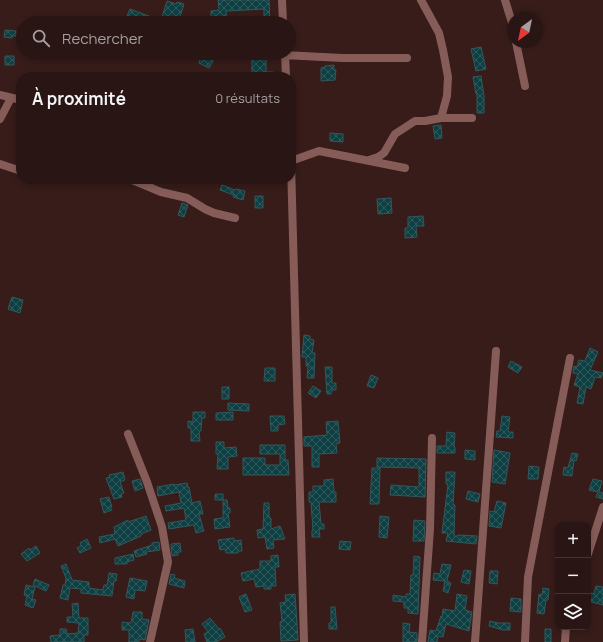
<!DOCTYPE html>
<html lang="fr">
<head>
<meta charset="utf-8">
<style>
  body { margin:0; font-family:Manrope,sans-serif; background:#311e1d; color:#f1f3f6 }
  .controls { position:absolute; right:12px; bottom:12px; display:grid; overflow:hidden; border-radius:8px; box-shadow:0 2px 6px #0003 }
  .controls button { width:36px; height:36px; display:grid; place-items:center; padding:0; border:0; border-bottom:1px solid #453434; background:#291514; color:#f1f3f6; font:20px sans-serif }
  .compass { position:absolute; left:507px; top:12px; width:36px; height:36px; border-radius:50%; background:#291514; box-shadow:0 2px 6px #0003; rotate:213deg }
  .list { margin:0; padding:0; list-style:none }
  h2 { display:flex; justify-content:space-between; align-items:center; height:52px; margin:0; padding:0 16px; font-size:17px }
  h2 small { font-size:13px; font-weight:400; color:#a59fa0 }
  .icon { flex:none; width:22px; height:22px; fill:none; stroke:currentColor; stroke-width:2; stroke-linecap:round; stroke-linejoin:round }
  .map { position:relative; flex:none; width:603px; height:642px; overflow:hidden }
  .search { position:absolute; background:#291514; box-shadow:0 2px 6px #0003; left:16px; top:16px; width:280px; height:44px; display:flex; align-items:center; gap:10px; box-sizing:border-box; padding:0 14px; border-radius:22px; color:#a59fa0; font-size:15px }
  .panel { position:absolute; background:#291514; box-shadow:0 2px 6px #0003; left:16px; top:72px; width:280px; height:112px; border-radius:16px }
  .map>svg:first-child { display:block }
  .building { fill:url(#building-cross-hatch); stroke:#33585b }
  .lines { fill:none; stroke-linecap:round; stroke-linejoin:round }
  .minor { stroke:#865c58; stroke-width:8 }
</style>
</head>
<body>
<div class="map">
<svg width="603" height="642" viewBox="0 0 603 642">
  <defs>
    <pattern id="building-cross-hatch" width="8" height="8" patternUnits="userSpaceOnUse"><rect width="8" height="8" fill="#0e3f42"/><path d="M0 0l8 8M0 8l8-8" fill="none" stroke="#315a5d"/></pattern>
  </defs>
  <rect width="100%" height="100%" fill="#371c1a"/>
  <path class="building" d="M218,0H269L270,23H264V9L226,11L227,23H211V11L219,10Z
    M167,1L176,4L177,2L184,4L178,23H160Z
    M130,9L157,19L155,23H146L137,20L136,23H124Z
    M41,17H64V22H41Z
    M105,17L119,21V23H90V20Z
    M5,30L16,31V36H12V38L4,37Z
    M481,47L486,69L476,71L471,49Z
    M202,53H211L210,59L213,61L209,68L199,63Z
    M5,56H14V65H5Z
    M252,59L266,60V72H273V77H261V73L252,72Z
    M334,65V70H336L335,80L321,81V68L325,67V66Z
    M481,76L484,96V113H477V94H476L473,77Z
    M441,125L442,138L435,139L433,126Z
    M330,133L343,134V142L330,141Z
    M222,185L235,190L236,189L245,191L243,200L233,197L234,195L220,190Z
    M255,196H263V208H255Z
    M391,198L392,213L378,214L377,199Z
    M182,203L188,205L184,217L178,215Z
    M423,216L424,226H416L417,237L405,238V228H408V217Z
    M12,297L23,300L20,313L8,309Z
    M304,335L310,336V339L314,340L312,353H315L314,378H307L308,366H306V357H302Z
    M590,348L598,352L590,370L603,373L601,378L595,377L591,389L586,387L583,404L577,403L580,387L574,385L578,374L573,373L574,366L577,367L579,360L585,361Z
    M511,361L522,367L518,373L508,367Z
    M325,367H332V383H336V390H332L331,394H327Z
    M265,368H275V381H264Z
    M371,375L378,378L374,388L367,386Z
    M313,386L321,391L316,398L308,393Z
    M222,387H229V399H222Z
    M228,403L249,404V411L228,410Z
    M193,412H205V418H202L201,431H199L200,441H191V428H188V421L193,422Z
    M233,412V420H216V413Z
    M270,416H284L285,424L278,425V431H271Z
    M502,416L510,417L508,432H513V438L496,437L497,431H500Z
    M338,421L340,443L336,444L337,453L319,454V467H312V446H304V437L327,435L326,422Z
    M447,432L455,433L454,447H455V453H437V446H446Z
    M216,442H224V448L236,447L237,456L228,457V469H217L218,454H216Z
    M260,445H285V460H288L289,475H243V458H265V465H280V454H260Z
    M465,450L475,451V460L465,459Z
    M494,450L510,453L505,484L492,482Z
    M572,453L578,454L576,461L574,460L572,476L563,475L564,467L568,468Z
    M377,458L426,459L425,497L390,495L391,485L419,487V468L377,467Z
    M529,466L539,467L538,479H528Z
    M372,468H380L379,504H370Z
    M123,472L125,480L120,482L124,493L121,494L122,497L114,499L106,478L110,477L109,475Z
    M446,472H455L453,505H455L454,536H457L458,535L477,536L476,544L446,541L448,533H442L448,484H446Z
    M140,479L143,488L135,491L132,481Z
    M333,479L334,492H336V502H319L321,524H324V529H319L320,537H312V530H313L311,502H309V492H313V486H324V480Z
    M593,479L602,481L599,492L603,493V499L596,497L598,492L589,490Z
    M187,483L188,488L189,487L192,503L200,501L203,514H199L204,531L196,533L194,525L169,529L168,523L186,520L184,508L166,511L165,506L181,503L179,492L158,496L157,487L174,484V485Z
    M468,491L480,494L478,502L466,499Z
    M215,494H223V500H227L228,508H230V513H228L230,527L215,529L214,519L223,518V500H215Z
    M109,497L112,507H110L112,510L104,513L100,499Z
    M497,501L506,503L501,528L489,526L490,511L494,512Z
    M264,503H269V518H271V529L280,526L285,539L273,540L274,548L267,549L265,537L258,538L257,530L263,529Z
    M146,516L151,530L141,534V536L118,546L115,539L100,543L99,537L115,534L114,527L128,520V522Z
    M380,516L389,517L387,538L379,537Z
    M414,520L425,521L424,541H413Z
    M234,538V541L241,540L242,551H238V553H226L225,549L220,550L218,540Z
    M87,539L91,548L80,553L77,548L81,546L80,543Z
    M340,541L351,542L350,550L339,549Z
    M159,542L160,550L146,552L147,554L136,557L134,551L152,545V543Z
    M180,543L181,552H178V555L172,556L171,544Z
    M36,546L40,553L27,561L21,554L29,548L30,550Z
    M133,554L134,560L127,562V564H115V558Z
    M278,555L279,567H275L276,586H271V589H264V586L256,587L254,579L243,581L241,573L260,569V561H271V556Z
    M414,556L420,557L418,614L408,613V608H404V602L393,601V595L406,597V594H410L411,575H413Z
    M66,564L72,580L89,582V588L103,590L104,585H107L109,573L117,574L116,581H114L112,596L81,593V589L70,588L68,600L60,598L63,585H65L66,578L61,566Z
    M442,564L451,565L447,581L451,583L448,593L443,591L445,581L433,580L434,573L440,574Z
    M464,570L471,571L469,584L461,582Z
    M490,571H498L497,584L489,583Z
    M171,574L175,575L174,578L185,581L184,588L169,584Z
    M130,578L147,581L145,591L135,590L134,599L126,597Z
    M35,579L49,585L46,591L33,585Z
    M26,585L35,587L32,599L36,600L33,608L25,605L27,596L24,595Z
    M596,586L603,587V605L588,601V592L594,594Z
    M543,588L549,589L548,600H546L544,614L537,613L539,594L542,595Z
    M246,594L252,610L245,612L239,597Z
    M295,594L298,640L281,641L280,622L282,621L280,603L286,602L285,595Z
    M457,594L467,596L465,610L472,612L469,631L446,624L443,637L438,636L437,642H428L430,630L436,631L441,616L442,617L443,609L455,611Z
    M511,598L521,599V612L510,611Z
    M78,603L79,618H88V635H84V642H51L50,636L60,635V629H66L67,634L78,633L79,623L67,622V617H73L72,604Z
    M331,607H335L337,629H329V623H331Z
    M133,612H142V619L149,620L145,640L139,639V642H129V630H122V622L131,623Z
    M210,618L219,629L220,628L225,637L216,642H207L204,634L208,632L202,624Z
    M490,621L498,623H510V630H503L489,626Z
    M403,623L410,624L409,632L417,633V642H403Z
    M193,629L195,642H186L185,630Z
    M545,629H551V642H545Z"/>
  <g class="lines">
    <path class="minor" d="M282,0L283,23
      M421,0L439,33L443,50L448,77L447,96L441,118
      M505,0L513,26
      M516,42L525,86
      M244,53L342,58H407
      M285,53L286,77
      M0,95L21,100
      M0,119L11,98
      M369,160L378,157L384,153L395,134L415,121H425L441,118H472
      M291,161L319,151L405,168
      M291,163L304,642
      M0,164L21,171
      M64,179H68
      M130,179L161,192L187,198L205,209L214,213L235,218
      M128,434L147,482L162,527L168,562L150,642
      M588,554L603,507
      M422,642L430,529L432,438
      M475,642L496,351
      M525,642L528,577L570,358
      M565,642L566,627"/>
  </g>
</svg>
<div class="controls">
<button>+</button>
<button>−</button>
<button><svg class="icon" aria-label="layers" viewBox="0 0 24 24"><path d="M12 4l9 5-9 5-9-5zM3 14l9 5 9-5"/></svg></button>
</div>
<svg class="compass" viewBox="-18 -18 36 36"><path d="M0-13l5 13h-10z" fill="#e53935"/><path d="M0 13l5-13h-10z" fill="#a59fa0"/></svg>
<div class="search"><svg class="icon" aria-label="search" viewBox="0 0 24 24"><circle cx="10" cy="10" r="6"/><path d="M15 15l6 6"/></svg>Rechercher</div>
<section class="panel">
<h2>À proximité<small>0 résultats</small></h2>
<ul class="list">
</ul>
</section>
</div>
</body>
</html>
